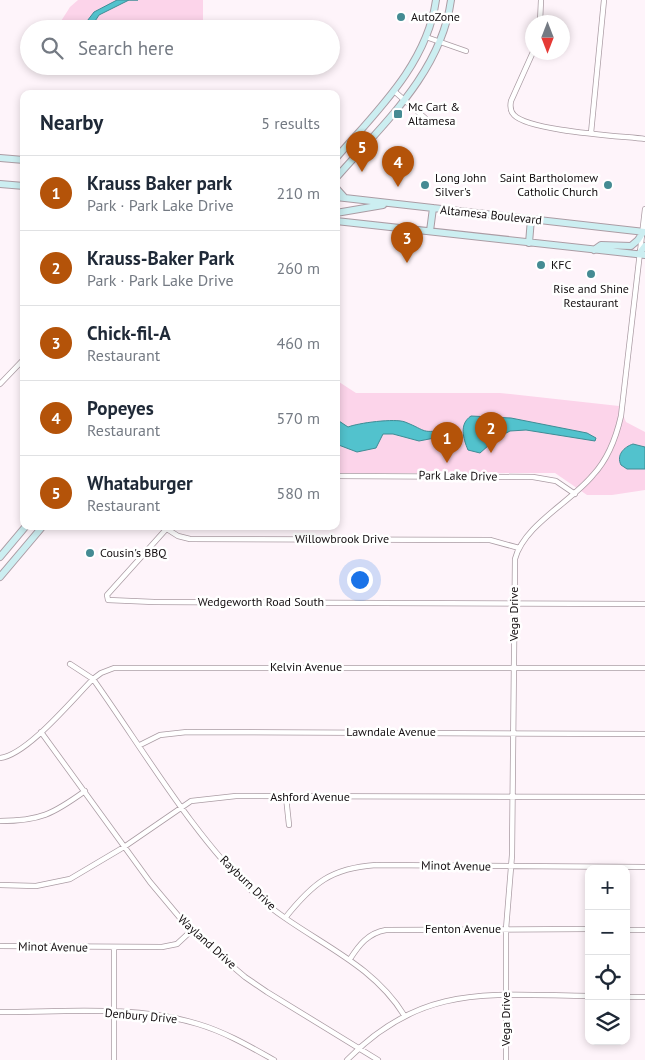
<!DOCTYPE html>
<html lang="en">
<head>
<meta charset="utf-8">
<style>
  body { margin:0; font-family:"PT Sans",sans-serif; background:#f6f6f7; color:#1f2937 }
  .controls { position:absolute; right:15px; bottom:15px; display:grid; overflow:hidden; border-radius:10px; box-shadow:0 2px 8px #0003 }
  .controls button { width:45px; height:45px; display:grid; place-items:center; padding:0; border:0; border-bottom:1px solid #e0e1e3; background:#fff; color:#1f2937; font:25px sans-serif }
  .compass { position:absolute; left:525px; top:15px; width:45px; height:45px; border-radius:50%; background:#fff; box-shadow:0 2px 8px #0003; rotate:180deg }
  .you { position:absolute; left:359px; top:579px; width:18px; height:18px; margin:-12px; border:4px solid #fff; border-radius:50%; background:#1a73e8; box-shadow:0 0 0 8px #1a73e833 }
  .badge { display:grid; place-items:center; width:32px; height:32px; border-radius:50%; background:#b45309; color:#fff; font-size:16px; font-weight:700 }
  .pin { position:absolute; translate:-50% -41px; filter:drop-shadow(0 1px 2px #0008) }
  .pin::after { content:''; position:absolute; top:26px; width:18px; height:15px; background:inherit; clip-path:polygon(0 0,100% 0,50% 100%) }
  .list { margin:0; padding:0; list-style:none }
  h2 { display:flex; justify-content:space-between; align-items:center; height:65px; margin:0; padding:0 20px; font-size:21px }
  h2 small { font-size:16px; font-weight:400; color:#747a83 }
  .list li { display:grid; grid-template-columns:32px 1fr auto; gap:15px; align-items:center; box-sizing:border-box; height:75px; padding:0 20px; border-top:1px solid #e0e1e3 }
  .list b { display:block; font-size:19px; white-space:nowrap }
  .list p { margin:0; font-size:16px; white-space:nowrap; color:#747a83 }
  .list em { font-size:16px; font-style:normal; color:#747a83 }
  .icon { flex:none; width:28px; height:28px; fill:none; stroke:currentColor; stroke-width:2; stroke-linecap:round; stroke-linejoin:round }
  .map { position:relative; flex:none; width:645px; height:1060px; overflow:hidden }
  .search { position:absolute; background:#fff; box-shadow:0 2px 8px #0003; left:20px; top:20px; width:320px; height:55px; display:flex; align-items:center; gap:12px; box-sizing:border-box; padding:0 18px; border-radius:28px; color:#747a83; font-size:19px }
  .panel { position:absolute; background:#fff; box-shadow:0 2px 8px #0003; left:20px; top:90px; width:320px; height:440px; border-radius:10px }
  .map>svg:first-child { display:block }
  .green { fill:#fcd4ea }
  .water { fill:#52c2cd; stroke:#3f8c95 }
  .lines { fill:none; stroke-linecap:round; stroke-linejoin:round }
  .street-casing { stroke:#ab9ca4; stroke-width:6 }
  .secondary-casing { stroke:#ab9ca4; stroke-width:8 }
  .street { stroke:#fff; stroke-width:4.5 }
  .secondary { stroke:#cceef1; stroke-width:6 }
  .poi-dot { fill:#448b93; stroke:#fff; stroke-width:2 }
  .labels { text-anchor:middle; stroke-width:5; stroke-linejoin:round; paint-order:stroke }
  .poi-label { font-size:12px; fill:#140f11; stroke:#fff; text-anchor:start }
  .street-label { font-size:12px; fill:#140f11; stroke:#fff }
</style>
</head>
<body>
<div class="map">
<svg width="645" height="1060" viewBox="0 0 645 1060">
  <rect width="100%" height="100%" fill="#fef4fa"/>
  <path class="green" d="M78,0H203V29H56L70,7Z
    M336,380L356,393H500L619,406L626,422L645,432V490L612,495H587L555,473H336Z"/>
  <path class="water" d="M117,0H138H129L99,15L90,29H81L94,12Z
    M471,416L511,418L587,433L596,438L595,441L526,430L510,431L497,438L480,453L468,450C463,438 459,424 471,416Z
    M336,419L348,427C358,423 395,418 405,422C428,431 420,434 448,429L450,435L419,441L393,434H383L376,448L357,452L336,444Z
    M633,444L645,447V469H627L621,465C616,455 624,447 633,444Z"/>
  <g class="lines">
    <defs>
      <path id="street" d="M540,22L541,0
        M426,37L466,51
        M533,52L511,101C510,106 510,111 514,115C529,131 620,136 645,139
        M394,91L425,118
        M591,133L604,0
        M0,384L24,359
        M336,476L533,477L556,481L575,494
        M169,526L107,595L108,600L154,602L645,604
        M167,529L178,536L190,539L490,540L519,548
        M70,664L93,679C143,749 193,836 255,894C303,939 368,957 404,1015
        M41,732L150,882L191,931L245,977L267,992L378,1060
        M140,745L160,735L187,732L645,734
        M0,758C27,755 72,700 93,679L101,673L114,668H645
        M286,797L289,825
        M0,821C40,821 53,814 85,791
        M0,885L36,886L70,879L124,847L191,801L236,796L645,797
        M285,918C313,883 331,868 376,865L645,867
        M626,930H645
        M0,946L162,947L177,944L191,931
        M350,959C359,945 368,933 386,930L589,929
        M626,997H645
        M0,1012C64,1012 136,1005 198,1024C225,1032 249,1046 274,1060
        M114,1060V948
        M347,1060C422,983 489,995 589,996
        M506,1060V929L512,855L515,559C524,525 571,502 593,475C608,459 616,438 621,416L645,209"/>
      <path id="secondary" d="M0,158L24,160
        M336,158C377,111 427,64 436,0
        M336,178C382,125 441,73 451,0
        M0,184L24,186
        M336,188L344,197
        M336,197L645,232
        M336,213L383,205
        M336,221L645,255
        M430,231L433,208
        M529,243L531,219
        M594,250L601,245L631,246L638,240L643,232
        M639,254L645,246
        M0,557L26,526
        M0,577L43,526"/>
    </defs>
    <use href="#street" class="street-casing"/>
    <use href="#secondary" class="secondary-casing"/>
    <use href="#street" class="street"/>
    <use href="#secondary" class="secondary"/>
  </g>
  <g class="poi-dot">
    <circle cx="401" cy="17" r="5"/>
    <rect x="393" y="109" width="10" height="10" rx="2.5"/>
    <circle cx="425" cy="185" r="5"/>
    <circle cx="608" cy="185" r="5"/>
    <circle cx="541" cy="265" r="5"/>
    <circle cx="591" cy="274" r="5"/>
    <circle cx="90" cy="553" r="5"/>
  </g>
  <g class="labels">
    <g class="poi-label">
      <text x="411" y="21">AutoZone</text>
      <text x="408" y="111">Mc Cart &amp;<tspan x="408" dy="14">Altamesa</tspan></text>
      <text x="435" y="182">Long John<tspan x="435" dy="14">Silver's</tspan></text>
      <text x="598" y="182" text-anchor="end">Saint Bartholomew<tspan x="598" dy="14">Catholic Church</tspan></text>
      <text x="551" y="269">KFC</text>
      <text x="591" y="293" text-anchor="middle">Rise and Shine<tspan x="591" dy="14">Restaurant</tspan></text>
      <text x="100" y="557">Cousin's BBQ</text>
    </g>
    <g class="street-label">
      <text transform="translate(491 215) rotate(6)" y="4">Altamesa Boulevard</text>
      <text transform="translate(458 476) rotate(1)" y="4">Park Lake Drive</text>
      <text x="342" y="543">Willowbrook Drive</text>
      <text x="261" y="606">Wedgeworth Road South</text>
      <text transform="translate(514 614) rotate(-90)" y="4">Vega Drive</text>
      <text x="306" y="671">Kelvin Avenue</text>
      <text x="391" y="736">Lawndale Avenue</text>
      <text x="310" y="801">Ashford Avenue</text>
      <text transform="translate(456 866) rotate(1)" y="4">Minot Avenue</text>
      <text transform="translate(248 883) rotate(44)" y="4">Rayburn Drive</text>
      <text x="463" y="933">Fenton Avenue</text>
      <text transform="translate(207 942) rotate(42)" y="4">Wayland Drive</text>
      <text transform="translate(53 947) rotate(1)" y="4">Minot Avenue</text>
      <text transform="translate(141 1016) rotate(5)" y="4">Denbury Drive</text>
      <text transform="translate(506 1019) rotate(-90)" y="4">Vega Drive</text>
    </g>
  </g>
</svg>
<div class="controls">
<button>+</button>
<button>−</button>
<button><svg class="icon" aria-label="locate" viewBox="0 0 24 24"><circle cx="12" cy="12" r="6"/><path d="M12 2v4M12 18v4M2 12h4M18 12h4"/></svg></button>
<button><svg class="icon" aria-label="layers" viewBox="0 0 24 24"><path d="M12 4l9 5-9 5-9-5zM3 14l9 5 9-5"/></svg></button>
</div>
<svg class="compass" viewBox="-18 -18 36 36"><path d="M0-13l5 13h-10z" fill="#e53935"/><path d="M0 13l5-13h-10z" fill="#747a83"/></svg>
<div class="you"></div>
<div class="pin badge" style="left:447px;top:463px">1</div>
<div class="pin badge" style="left:491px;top:453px">2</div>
<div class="pin badge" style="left:407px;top:263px">3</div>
<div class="pin badge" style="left:398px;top:187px">4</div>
<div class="pin badge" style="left:362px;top:172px">5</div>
<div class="search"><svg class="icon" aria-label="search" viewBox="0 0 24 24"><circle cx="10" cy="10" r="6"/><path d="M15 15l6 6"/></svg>Search here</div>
<section class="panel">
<h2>Nearby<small>5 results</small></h2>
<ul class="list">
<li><span class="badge">1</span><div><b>Krauss Baker park</b><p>Park · Park Lake Drive</p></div><em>210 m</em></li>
<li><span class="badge">2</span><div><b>Krauss-Baker Park</b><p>Park · Park Lake Drive</p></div><em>260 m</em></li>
<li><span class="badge">3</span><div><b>Chick-fil-A</b><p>Restaurant</p></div><em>460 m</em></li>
<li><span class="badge">4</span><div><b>Popeyes</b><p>Restaurant</p></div><em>570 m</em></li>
<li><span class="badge">5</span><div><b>Whataburger</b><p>Restaurant</p></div><em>580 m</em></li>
</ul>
</section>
</div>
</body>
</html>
